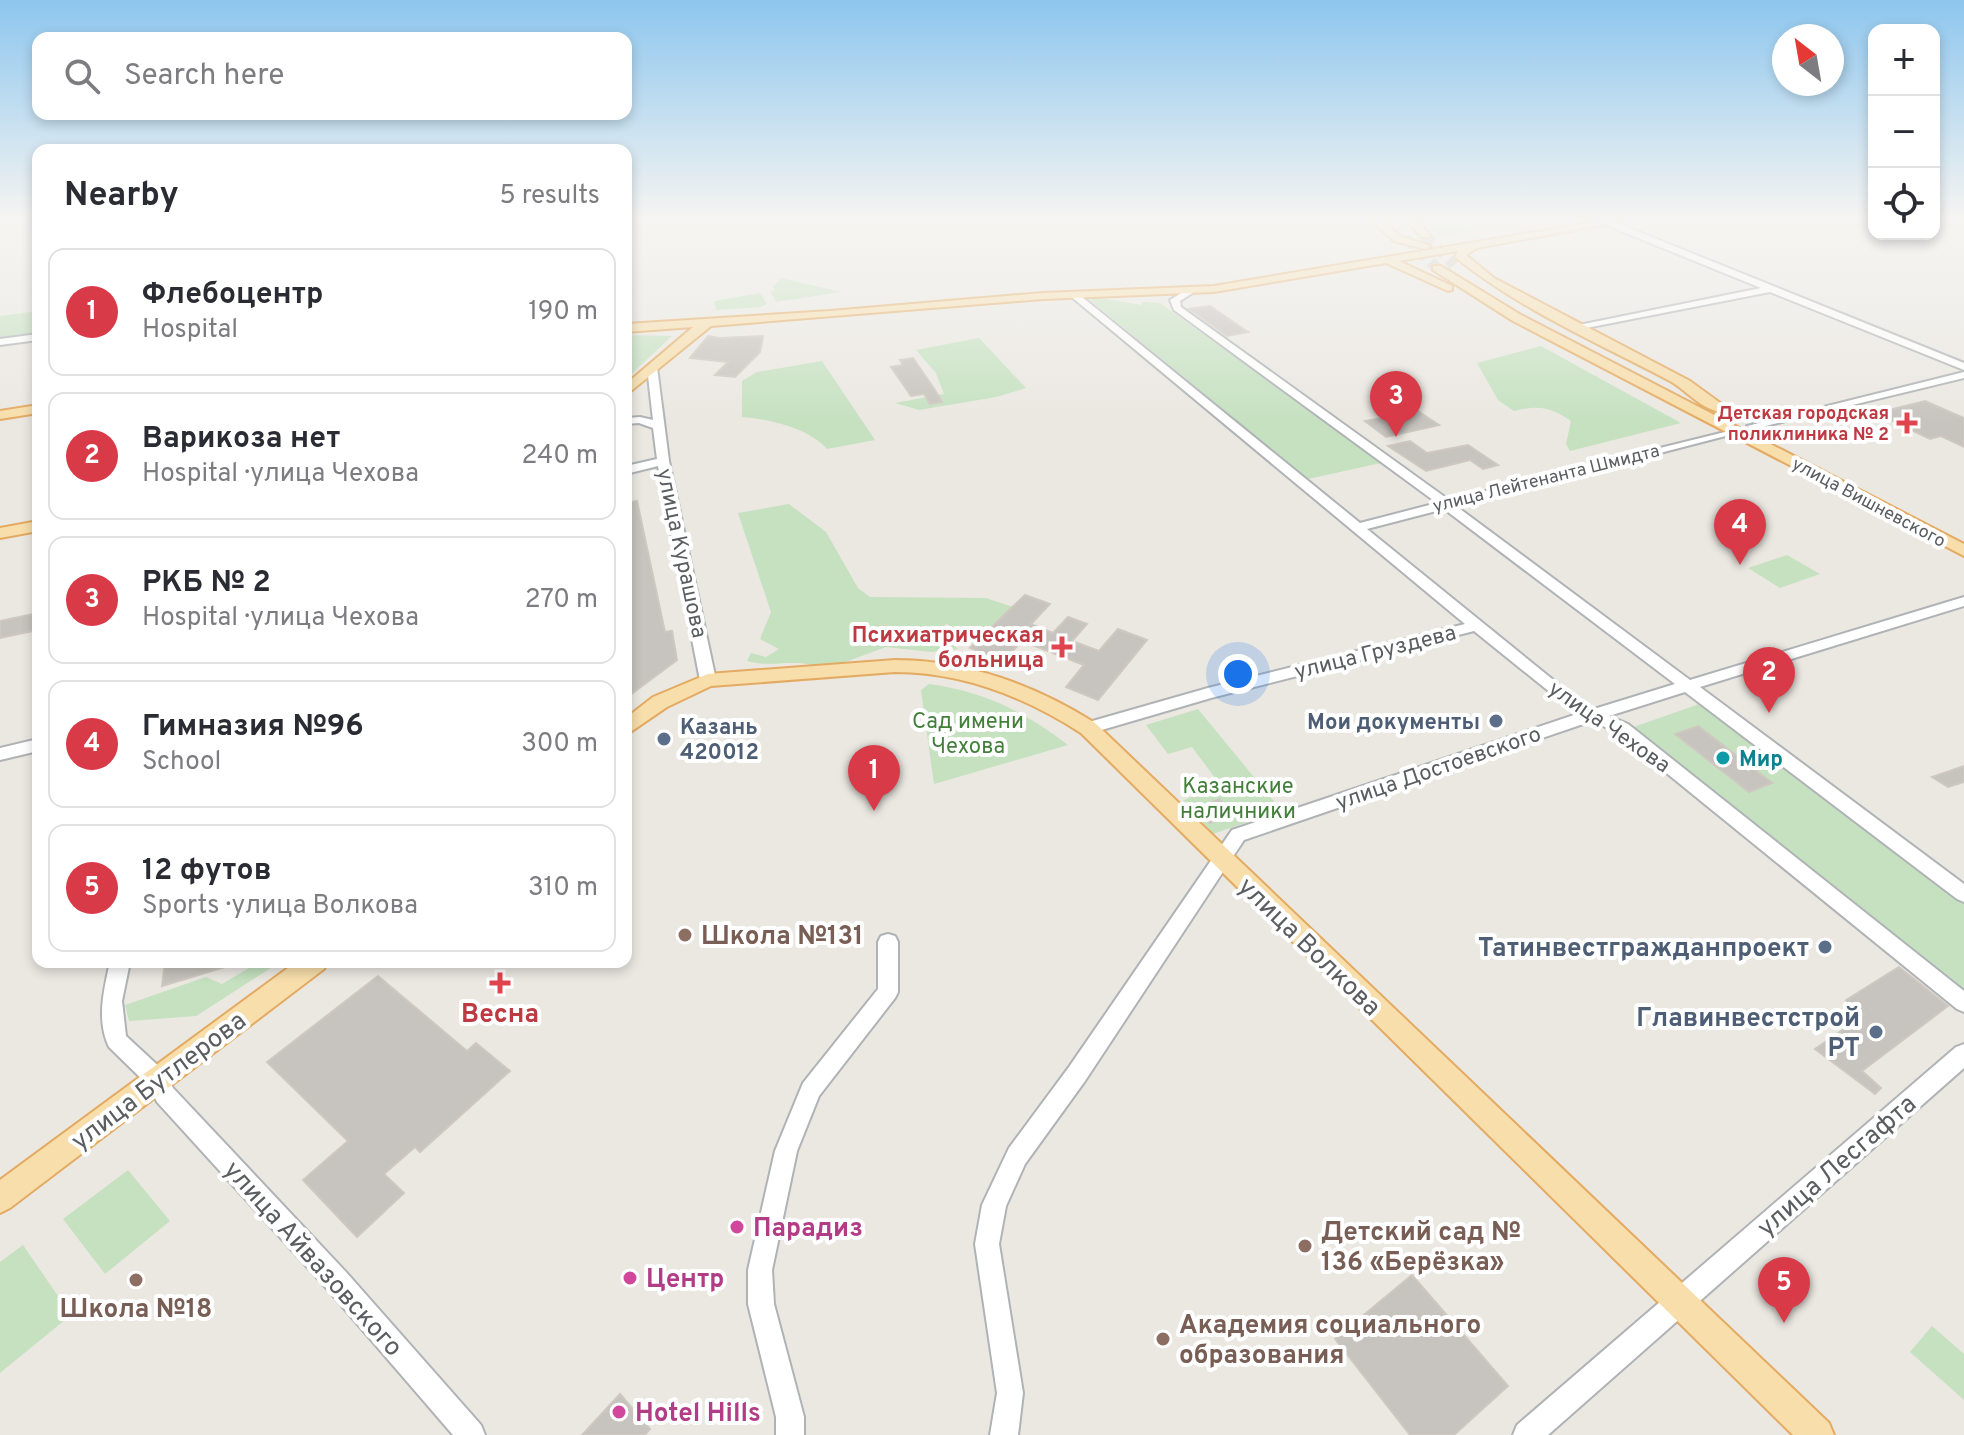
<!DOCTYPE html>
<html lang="en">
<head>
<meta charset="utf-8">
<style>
  body { margin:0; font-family:Overpass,sans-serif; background:#f2f2f3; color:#2b2b33 }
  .controls { position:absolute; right:24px; top:24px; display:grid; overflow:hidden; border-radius:16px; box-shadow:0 4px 12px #0003 }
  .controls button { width:72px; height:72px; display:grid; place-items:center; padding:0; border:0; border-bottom:2px solid #e1e1e2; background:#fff; color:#2b2b33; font:40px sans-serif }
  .compass { position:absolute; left:1772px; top:24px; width:72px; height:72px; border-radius:50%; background:#fff; box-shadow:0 4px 12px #0003; rotate:329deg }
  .you { position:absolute; left:1238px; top:674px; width:28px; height:28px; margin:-20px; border:6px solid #fff; border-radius:50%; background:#1a73e8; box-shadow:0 0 0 12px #1a73e833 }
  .badge { display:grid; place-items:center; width:52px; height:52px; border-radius:50%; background:#d93a48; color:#fff; font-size:26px; font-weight:700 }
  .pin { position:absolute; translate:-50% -66px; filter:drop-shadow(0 2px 4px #0008) }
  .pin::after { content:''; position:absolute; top:42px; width:28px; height:24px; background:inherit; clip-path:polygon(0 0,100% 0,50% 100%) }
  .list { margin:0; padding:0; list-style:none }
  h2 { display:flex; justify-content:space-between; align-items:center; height:104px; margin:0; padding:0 32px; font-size:34px }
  h2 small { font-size:26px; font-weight:400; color:#7c7c81 }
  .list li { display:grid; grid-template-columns:52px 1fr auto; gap:24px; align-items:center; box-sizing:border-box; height:128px; margin:0 16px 16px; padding:0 16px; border:2px solid #e1e1e2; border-radius:16px }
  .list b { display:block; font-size:30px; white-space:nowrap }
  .list p { margin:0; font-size:26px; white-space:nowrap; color:#7c7c81 }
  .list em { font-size:26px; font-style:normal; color:#7c7c81 }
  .icon { flex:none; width:44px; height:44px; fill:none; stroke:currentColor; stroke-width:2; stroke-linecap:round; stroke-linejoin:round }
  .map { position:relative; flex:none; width:1964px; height:1435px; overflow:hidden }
  .search { position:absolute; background:#fff; box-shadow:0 4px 12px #0003; left:32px; top:32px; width:600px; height:88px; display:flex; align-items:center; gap:20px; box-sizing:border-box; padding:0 28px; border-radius:16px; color:#7c7c81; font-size:30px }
  .panel { position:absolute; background:#fff; box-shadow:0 4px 12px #0003; left:32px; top:144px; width:600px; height:824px; border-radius:16px }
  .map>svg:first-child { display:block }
  .green { fill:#c5e1c0 }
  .building { fill:#c7c3be; stroke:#cfc8c1; stroke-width:2 }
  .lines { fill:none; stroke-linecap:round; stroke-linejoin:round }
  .major-tunnel { stroke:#c7c6c2; stroke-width:11; stroke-dasharray:11 6; stroke-linecap:butt }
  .minor-casing { stroke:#afb3b6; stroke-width:4 }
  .major-casing { stroke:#e4aa62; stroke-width:4 }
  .minor { fill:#fff; fill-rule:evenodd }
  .major { fill:#f7deab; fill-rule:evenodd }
  .health-dot { fill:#e0444e; stroke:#fff; stroke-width:3 }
  .service-dot { fill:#5c6f8a; stroke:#fff; stroke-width:3 }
  .culture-dot { fill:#0f9aa8; stroke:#fff; stroke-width:3 }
  .education-dot { fill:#8d6e63; stroke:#fff; stroke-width:3 }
  .hotel-dot { fill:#d1479c; stroke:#fff; stroke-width:3 }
  .labels { text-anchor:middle; stroke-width:8; stroke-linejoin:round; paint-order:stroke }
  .far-health-label { font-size:18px; font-weight:bold; fill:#be3a42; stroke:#fff; text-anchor:end }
  .far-street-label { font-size:18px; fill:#5a5e61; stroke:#fff }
  .street-label { font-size:22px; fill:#5a5e61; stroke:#fff }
  .health-label { font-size:22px; font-weight:bold; fill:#be3a42; stroke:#fff; text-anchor:end }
  .park-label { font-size:22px; fill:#437f3b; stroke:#fff }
  .service-label { font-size:22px; font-weight:bold; fill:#4e5e75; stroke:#fff; text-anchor:end }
  .culture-label { font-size:22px; font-weight:bold; fill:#0d838f; stroke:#fff; text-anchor:start }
  .near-education-label { font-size:26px; font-weight:bold; fill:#785e54; stroke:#fff; text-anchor:start }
  .near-street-label { font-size:26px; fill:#5a5e61; stroke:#fff }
  .near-service-label { font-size:26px; font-weight:bold; fill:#4e5e75; stroke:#fff; text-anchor:end }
  .near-health-label { font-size:26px; font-weight:bold; fill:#be3a42; stroke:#fff }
  .near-hotel-label { font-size:26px; font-weight:bold; fill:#b23c85; stroke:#fff; text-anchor:start }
</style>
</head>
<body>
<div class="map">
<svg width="1964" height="1435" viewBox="0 0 1964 1435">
  <rect width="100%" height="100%" fill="#ebe8e2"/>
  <path class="green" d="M1423,221H1526L1445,235L1434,232Z
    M781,278L841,292L776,302L770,291L775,290L773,287Z
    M760,293L767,304L761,307L716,310L714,301Z
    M1095,297L1141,305L1143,302L1160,303L1381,463L1308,479L1090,300Z
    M38,311V334L0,339V316Z
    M626,335L672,336L626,379Z
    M979,338L1026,388L996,397L919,410L895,403L944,394L936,373L916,350Z
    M1541,346L1681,423L1570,451L1566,444L1571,421C1550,407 1539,405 1514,411L1498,400L1477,363Z
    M822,361L875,440L827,449C809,428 769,419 742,417V381L757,372Z
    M789,504L826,532L858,588L870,597L986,598L1013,607L974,645L947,624L936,630L958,649L931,652L886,647L824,670C799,656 774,669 747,661L751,653L766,657L779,649L760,639L771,612L738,513Z
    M1787,555L1820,574L1780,588L1748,568Z
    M929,684C982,691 1026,712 1068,745L934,784L921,690Z
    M1702,703L1964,901V997L1628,729Z
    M1198,709L1281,810L1213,834L1183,801L1218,782L1192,747L1168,754L1146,725Z
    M259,962H280L196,1016L129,1021L125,1005L206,977L222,984Z
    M128,1170L170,1221L105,1274L63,1219Z
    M23,1245L71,1315L0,1373V1262Z
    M1932,1326L1964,1354V1400L1910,1352Z"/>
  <path class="building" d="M1210,306L1248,332L1227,336L1189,309Z
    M708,336L720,338L763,336L760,352L735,377L715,375L728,362L690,358Z
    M913,358L935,390L942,402L930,404L924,394L911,396L891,367L903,365L900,360Z
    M1925,401L1964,418V447L1941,436L1930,439L1876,413Z
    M1418,411L1439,425L1386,437L1365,421Z
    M1410,441L1427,453L1468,445L1498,465L1483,469L1470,460L1426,471L1388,446Z
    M637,501L665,632L672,631L677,660L626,698V638H630L626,613V503Z
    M1025,595L1050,604L1031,624L1053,633L1068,617L1087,624L1072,641L1099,651L1118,629L1147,640L1098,700L1066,687L1084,665L1022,641L1003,661L970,648Z
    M38,613V630L0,638V621Z
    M1698,726L1772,783L1749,792L1675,734Z
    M1964,766V782L1948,787L1932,777Z
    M1219,799L1232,812L1210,823L1197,810Z
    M165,962H230L231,965L162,986Z
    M1899,967L1948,1006L1862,1071L1881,1088L1875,1094L1815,1049L1864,1015L1846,1000Z
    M378,976L467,1051L476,1043L510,1071L420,1152L415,1147L384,1174L404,1193L357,1237L303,1180L348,1141L267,1062Z
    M1412,1275L1508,1386L1454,1435H1410L1335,1339Z
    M620,1394L650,1429L645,1435H582Z"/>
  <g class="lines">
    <path class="major-tunnel" d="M1425,235L1454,265
      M1406,238L1437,268"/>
    <defs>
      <path id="minor" d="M1606,221H1612L1964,363V370L1770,292L1576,330L1574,328L1579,325L1761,288L1606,225Z
        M1189,288L1197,290L1180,301L1181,307L1449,500L1737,429V433L1456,506L1690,680L1964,597V606L1700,687L1964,884V902L1957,899L1685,692L1609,716L1628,724L1964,991V1012L1957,1009L1616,732L1592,721L1244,840L1085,1081L1025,1164L1006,1206L999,1244L1023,1393L1018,1435H990L997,1393L975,1244L982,1205L1009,1148L1069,1067L1232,830L1577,714L1474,631L1211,698L1088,734L1082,732L1080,728L1082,724L1208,688L1465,624L1068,294L1076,292L1360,523L1437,503L1174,310L1170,300ZM1444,509L1675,684L1594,709L1583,704L1367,529Z
        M38,334V340L0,345V339Z
        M652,364L657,367L669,461L716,680L708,685L700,680L658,466L626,474V466L657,459L653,428L639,423L626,424V418L640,417L653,420L647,367Z
        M1964,372V378L1753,429L1747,426Z
        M38,739V751L0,760V748Z
        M888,934L895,936L898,942V992L895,998L819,1096L797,1151L772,1270L774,1304L804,1417V1435H776V1417L748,1304V1270L775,1151L803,1083L878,989V942L881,936Z
        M110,962H130L122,1001L126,1036L166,1073L173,1088L346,1272L481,1425L485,1435H453L328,1290L157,1102L150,1087L109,1047C96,1020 104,989 110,962Z
        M1964,1044V1068L1548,1435H1513L1517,1425L1956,1047Z"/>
      <path id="major" d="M1371,221H1382L1402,237L1431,246L1426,249L1394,241Z
        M1408,221H1418L1430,235L1429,237H1421Z
        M1601,221H1624L1477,248L1466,255L1494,278L1690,381L1723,405V411C1706,414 1685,389 1670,381C1598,343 1519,309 1455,257L1458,251L1399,261L1452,286V290L1448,291L1386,263L1214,292L1043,299L711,326L626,395V384L693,327L626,332V324L830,311L1043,293L1214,286Z
        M1433,266H1441L1521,315L1964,544V556L1513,321L1433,270Z
        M38,405V413L0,419V411Z
        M38,521V531L0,538V528Z
        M895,660C966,660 1035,685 1095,723L1829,1423L1834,1435H1793L1081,733C1025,697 962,672 895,672L711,686L667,707L626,735V718L653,697L708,674Z
        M296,962H327L324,969L10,1208L0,1213V1180Z"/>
    </defs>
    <use href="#minor" class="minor-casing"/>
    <use href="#major" class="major-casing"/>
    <use href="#minor" class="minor"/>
    <use href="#major" class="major"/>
  </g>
  <linearGradient id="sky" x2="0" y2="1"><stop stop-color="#8dc6ee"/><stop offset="0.52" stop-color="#f6f5f2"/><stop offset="1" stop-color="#f6f5f2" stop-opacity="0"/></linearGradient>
  <rect width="1964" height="422" fill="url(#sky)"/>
  <g class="health-dot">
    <path d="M1903 411h8v8h8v8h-8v8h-8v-8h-8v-8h8z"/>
    <path d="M1058 635h8v8h8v8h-8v8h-8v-8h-8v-8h8z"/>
    <path d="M496 971h8v8h8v8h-8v8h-8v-8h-8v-8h8z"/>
  </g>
  <g class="service-dot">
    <circle cx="1496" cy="721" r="8"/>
    <circle cx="664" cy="739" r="8"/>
    <circle cx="1825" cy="947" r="8"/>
    <circle cx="1876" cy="1032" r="8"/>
  </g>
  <circle class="culture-dot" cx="1723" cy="758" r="8"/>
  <g class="education-dot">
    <circle cx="685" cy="935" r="8"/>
    <circle cx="1305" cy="1246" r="8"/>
    <circle cx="136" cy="1280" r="8"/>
    <circle cx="1163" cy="1339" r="8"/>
  </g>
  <g class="hotel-dot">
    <circle cx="737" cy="1227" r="8"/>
    <circle cx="630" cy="1278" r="8"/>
    <circle cx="619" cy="1412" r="8"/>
  </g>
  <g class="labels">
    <g class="far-health-label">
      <text x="1889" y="419">Детская городская<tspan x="1889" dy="21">поликлиника № 2</tspan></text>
    </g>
    <g class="far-street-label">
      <text transform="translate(1546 478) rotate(-14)" y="6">улица Лейтенанта Шмидта</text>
      <text transform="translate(1869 502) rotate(28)" y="6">улица Вишневского</text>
    </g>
    <g class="street-label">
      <text transform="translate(683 553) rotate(78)" y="8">улица Курашова</text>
      <text transform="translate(1375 651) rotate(-14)" y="8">улица Груздева</text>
      <text transform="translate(1610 726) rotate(35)" y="8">улица Чехова</text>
      <text transform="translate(1438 767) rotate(-19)" y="8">улица Достоевского</text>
    </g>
    <g class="health-label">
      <text x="1044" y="642">Психиатрическая<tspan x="1044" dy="25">больница</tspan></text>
    </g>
    <g class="park-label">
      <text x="968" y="728">Сад имени<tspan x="968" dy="25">Чехова</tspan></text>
      <text x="1238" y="793">Казанские<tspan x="1238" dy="25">наличники</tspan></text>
    </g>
    <g class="service-label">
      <text x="1480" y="729">Мои документы</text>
      <text x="680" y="734" text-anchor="start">Казань<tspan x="680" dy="25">420012</tspan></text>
    </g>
    <g class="culture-label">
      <text x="1739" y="766">Мир</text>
    </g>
    <g class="near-education-label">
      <text x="701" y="944">Школа №131</text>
      <text x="1321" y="1240">Детский сад №<tspan x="1321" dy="30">136 «Берёзка»</tspan></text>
      <text x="136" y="1317" text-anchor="middle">Школа №18</text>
      <text x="1179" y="1333">Академия социального<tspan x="1179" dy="30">образования</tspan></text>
    </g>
    <g class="near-street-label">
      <text transform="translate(1310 946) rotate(44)" y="9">улица Волкова</text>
      <text transform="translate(158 1080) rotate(-37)" y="9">улица Бутлерова</text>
      <text transform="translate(1836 1165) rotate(-41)" y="9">улица Лесгафта</text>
      <text transform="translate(314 1258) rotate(48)" y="9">улица Айвазовского</text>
    </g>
    <g class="near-service-label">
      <text x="1809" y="956">Татинвестгражданпроект</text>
      <text x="1860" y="1026">Главинвестстрой<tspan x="1860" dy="30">РТ</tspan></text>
    </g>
    <g class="near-health-label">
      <text x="500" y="1022">Весна</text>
    </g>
    <g class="near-hotel-label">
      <text x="753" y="1236">Парадиз</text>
      <text x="646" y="1287">Центр</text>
      <text x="635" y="1421">Hotel Hills</text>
    </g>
  </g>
</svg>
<div class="controls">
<button>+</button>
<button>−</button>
<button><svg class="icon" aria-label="locate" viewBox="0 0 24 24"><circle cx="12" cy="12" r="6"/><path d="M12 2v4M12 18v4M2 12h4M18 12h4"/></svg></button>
</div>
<svg class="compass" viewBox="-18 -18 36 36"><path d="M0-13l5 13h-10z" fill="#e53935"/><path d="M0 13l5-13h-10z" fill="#7c7c81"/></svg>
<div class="you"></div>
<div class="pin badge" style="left:874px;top:811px">1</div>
<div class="pin badge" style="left:1769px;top:713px">2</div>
<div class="pin badge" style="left:1396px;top:437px">3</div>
<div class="pin badge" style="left:1740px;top:565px">4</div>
<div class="pin badge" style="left:1784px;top:1323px">5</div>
<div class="search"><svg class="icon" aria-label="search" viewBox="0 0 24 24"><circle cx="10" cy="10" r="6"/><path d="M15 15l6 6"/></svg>Search here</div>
<section class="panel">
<h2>Nearby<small>5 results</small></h2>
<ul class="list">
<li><span class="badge">1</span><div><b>Флебоцентр</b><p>Hospital</p></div><em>190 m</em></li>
<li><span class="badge">2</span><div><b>Варикоза нет</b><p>Hospital · улица Чехова</p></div><em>240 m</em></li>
<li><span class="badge">3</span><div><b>РКБ № 2</b><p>Hospital · улица Чехова</p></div><em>270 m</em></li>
<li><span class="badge">4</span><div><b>Гимназия №96</b><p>School</p></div><em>300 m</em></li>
<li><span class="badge">5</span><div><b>12 футов</b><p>Sports · улица Волкова</p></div><em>310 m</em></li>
</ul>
</section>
</div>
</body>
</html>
